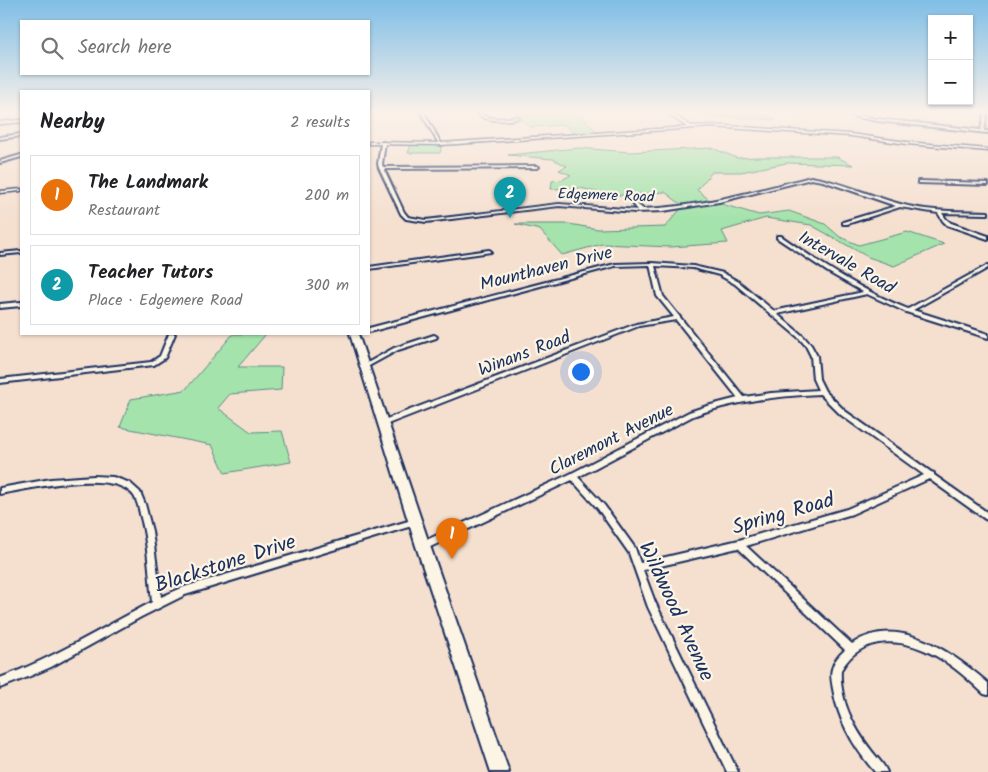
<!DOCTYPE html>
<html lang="en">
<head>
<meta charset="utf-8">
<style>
  body { margin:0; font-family:Kalam,sans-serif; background:#f6f6f6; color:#202124 }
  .controls { position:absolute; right:15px; top:15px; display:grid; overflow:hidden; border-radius:0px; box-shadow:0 1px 4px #0004 }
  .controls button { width:45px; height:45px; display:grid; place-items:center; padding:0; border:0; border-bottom:1px solid #e0e0e0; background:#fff; color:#202124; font:25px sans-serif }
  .you { position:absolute; left:580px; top:371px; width:18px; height:18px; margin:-12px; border:4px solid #fff; border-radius:50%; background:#1a73e8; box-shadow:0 0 0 8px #1a73e833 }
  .badge { display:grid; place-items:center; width:32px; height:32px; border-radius:50%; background:#1f6fb2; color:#fff; font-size:16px; font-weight:700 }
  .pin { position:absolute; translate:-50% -41px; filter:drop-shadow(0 1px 2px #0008) }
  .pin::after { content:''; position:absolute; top:26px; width:18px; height:15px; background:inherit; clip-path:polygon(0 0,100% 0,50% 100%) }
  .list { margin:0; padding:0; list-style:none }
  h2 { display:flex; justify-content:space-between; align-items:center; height:65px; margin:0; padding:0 20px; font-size:21px }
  h2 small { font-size:16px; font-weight:400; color:#757577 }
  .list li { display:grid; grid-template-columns:32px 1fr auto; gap:15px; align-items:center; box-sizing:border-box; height:80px; margin:0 10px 10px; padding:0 10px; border:1px solid #e0e0e0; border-radius:0px }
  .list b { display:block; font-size:19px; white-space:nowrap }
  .list p { margin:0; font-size:16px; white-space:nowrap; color:#757577 }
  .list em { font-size:16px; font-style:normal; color:#757577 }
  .icon { flex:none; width:28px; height:28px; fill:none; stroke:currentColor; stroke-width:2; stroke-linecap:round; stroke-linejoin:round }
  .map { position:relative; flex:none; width:988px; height:772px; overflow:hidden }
  .search { position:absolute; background:#fff; box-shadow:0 1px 4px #0004; left:20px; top:20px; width:350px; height:55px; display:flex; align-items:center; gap:12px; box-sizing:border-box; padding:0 18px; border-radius:0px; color:#757577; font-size:19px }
  .panel { position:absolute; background:#fff; box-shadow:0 1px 4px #0004; left:20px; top:90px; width:350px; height:245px; border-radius:0px }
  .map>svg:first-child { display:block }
  .green { fill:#a4e3ab; stroke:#608984 }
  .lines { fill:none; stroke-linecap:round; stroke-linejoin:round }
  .minor-casing { stroke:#1b2f5e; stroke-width:4 }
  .tertiary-casing { stroke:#1b2f5e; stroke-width:3 }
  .primary-casing { stroke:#1b2f5e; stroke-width:4 }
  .minor { fill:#fcf5e5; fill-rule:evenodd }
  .tertiary { fill:#fcf5e5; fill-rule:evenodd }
  .primary { fill:#fcf5e5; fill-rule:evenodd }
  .labels { text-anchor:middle; stroke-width:4.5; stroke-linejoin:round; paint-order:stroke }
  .far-street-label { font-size:15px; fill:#1b2f5e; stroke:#fcf5e5 }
  .street-label { font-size:18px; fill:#1b2f5e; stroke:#fcf5e5 }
  .near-street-label { font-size:21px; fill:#1b2f5e; stroke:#fcf5e5 }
</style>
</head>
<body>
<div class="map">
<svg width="988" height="772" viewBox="0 0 988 772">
  <rect width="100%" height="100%" fill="#f5e0d0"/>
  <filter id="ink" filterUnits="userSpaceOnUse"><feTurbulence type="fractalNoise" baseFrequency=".02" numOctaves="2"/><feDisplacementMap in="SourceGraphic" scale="10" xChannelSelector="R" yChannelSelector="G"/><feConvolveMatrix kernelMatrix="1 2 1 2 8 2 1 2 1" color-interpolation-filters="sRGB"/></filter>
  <g filter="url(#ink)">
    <path class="green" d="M514,111H577L597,132L575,134L565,125L529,127Z
      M725,111L771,116L775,120L712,116L700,112Z
      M411,145H442L440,153H408Z
      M578,148L630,152L712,148L737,158L758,157H837L853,165L787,163L741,172H712L697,190L711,201L759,215L789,211L825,224L840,237L859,245L907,232L944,244L894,266L868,257L811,225L766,218L722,231L728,243L671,247L602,244L562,255L540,230L515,224H569L598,229L665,227L683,206L665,192L610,196L581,188L551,189L552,181L562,180L571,175L559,170L567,166L553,159L508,155Z
      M233,334H266L238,367H282L281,390L230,394L218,408L251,432L282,431L291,462L225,473L212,445L120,427L131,399L185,390Z"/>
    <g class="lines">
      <defs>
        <path id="minor" d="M420,111H423L442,145L439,144Z
          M479,111H481V114C491,121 506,118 518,117L519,118C508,121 488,122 479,115Z
          M790,111L849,113L846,111H850L858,115L877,119L981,130L985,111H987L984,131H988V133L877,121L856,117L851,114Z
          M21,120V122L0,124V122Z
          M21,134V136L0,139V137Z
          M383,142L385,143L382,164L383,167L537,166L539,167L537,168L384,169L404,212L408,217L426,220L559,204L638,210L634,205L632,198L634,197L636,198L638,205L643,209C700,207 756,191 811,177C842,182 870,196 900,204C927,212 960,211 988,212V214L942,213L946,219L951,223L988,236V239L947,225L943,221L938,213L900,207L847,224H843V222L896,206L823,181L811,179L719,202L663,211L635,212L559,206L426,222L406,219L401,214L379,168L378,164L381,143Z
          M21,155V157L0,163V161Z
          M918,181L988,183V185L919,183H918Z
          M777,236H781C821,264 862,291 908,309L988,265V268L913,310L988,334V338L906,312L867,294L777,314L803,336L811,345L817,356L819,379L825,391L845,411L931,472L934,473V475L988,513V520L985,519L929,479L852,514L746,546L852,644C898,612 954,654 988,683V695L984,694C969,680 954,666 936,656C903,637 862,634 841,670C839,699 854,728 871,750C876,757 884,764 887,772H875C854,748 838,720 833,689C832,683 830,675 832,669C834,661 839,655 845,650L738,548L643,570L655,602L738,772H727L648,607L629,553L598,509L572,480L426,549L423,550L420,549L419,546L420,543L570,474L689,412L707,406L738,398L676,320L639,326L385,425H381L380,423L381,421L636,324L674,317L657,296L650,265L615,266L369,332V328L615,264L652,263L693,266L723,273L739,282L774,311L863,292L828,272L777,238ZM655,266L693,268L719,275L735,284L799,338L806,346L811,356L813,379L818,390L771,393L744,397L663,296ZM820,394L841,415L924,475L847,509L739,540L640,563L635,548L604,505L578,477L693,416C736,401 776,396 820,394Z
          M489,250L491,251V252L369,269V267Z
          M21,251V253L0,255V253Z
          M21,302V306L0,308V304Z
          M169,334H175L165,358L154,365L0,383V379L151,362L160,356Z
          M351,334H358L355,336Z
          M434,335L436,336L437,337L436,338L398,350L367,367H363L362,366L394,348Z
          M94,476L113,477L130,483L140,492L145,504L152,531L161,597L184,587L415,519L418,520L419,522L418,524L415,525L185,595L141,617L51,667L28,677L0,688V678C54,658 102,628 152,602C149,572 148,542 140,514C139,508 137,501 134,496C114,468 29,489 0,494V488L51,479Z"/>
        <path id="tertiary" d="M664,111H669L691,126L711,125L851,134L907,142L988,149V151L907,144L851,136L711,127L441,145L369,144V142L441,143L687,127Z
          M21,189V191L0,193V191Z"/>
        <path id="primary" d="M350,334H358L430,546L509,772H491L416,546Z"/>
      </defs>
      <use href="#minor" class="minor-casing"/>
      <use href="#tertiary" class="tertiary-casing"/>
      <use href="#primary" class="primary-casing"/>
      <use href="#minor" class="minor"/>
      <use href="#tertiary" class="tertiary"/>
      <use href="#primary" class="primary"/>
    </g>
  </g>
  <linearGradient id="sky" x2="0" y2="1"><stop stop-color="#7fbee6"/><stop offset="0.51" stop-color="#faf1ea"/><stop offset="1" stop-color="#faf1ea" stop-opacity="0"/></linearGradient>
  <rect width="988" height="219" fill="url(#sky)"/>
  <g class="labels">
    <g class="far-street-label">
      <text transform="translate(606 195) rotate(2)" y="5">Edgemere Road</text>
    </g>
    <g class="street-label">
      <text transform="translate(847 262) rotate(30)" y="6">Intervale Road</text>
      <text transform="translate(546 268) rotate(-14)" y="6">Mounthaven Drive</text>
      <text transform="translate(524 353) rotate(-21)" y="6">Winans Road</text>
      <text transform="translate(611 439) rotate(-27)" y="6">Claremont Avenue</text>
    </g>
    <g class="near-street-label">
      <text transform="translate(783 513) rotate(-16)" y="7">Spring Road</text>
      <text transform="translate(225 563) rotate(-18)" y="7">Blackstone Drive</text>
      <text transform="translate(677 611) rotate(65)" y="7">Wildwood Avenue</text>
    </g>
  </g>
</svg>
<div class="controls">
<button>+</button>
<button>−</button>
</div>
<div class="you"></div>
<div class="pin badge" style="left:452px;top:559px;background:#e8710a">1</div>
<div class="pin badge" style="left:510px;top:218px;background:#0f9aa8">2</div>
<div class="search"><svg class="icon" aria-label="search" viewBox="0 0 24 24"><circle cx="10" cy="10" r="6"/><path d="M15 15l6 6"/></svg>Search here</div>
<section class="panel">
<h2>Nearby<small>2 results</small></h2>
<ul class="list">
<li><span class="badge" style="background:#e8710a">1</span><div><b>The Landmark</b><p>Restaurant</p></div><em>200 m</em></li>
<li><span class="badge" style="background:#0f9aa8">2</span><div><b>Teacher Tutors</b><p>Place · Edgemere Road</p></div><em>300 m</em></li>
</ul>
</section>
</div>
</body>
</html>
